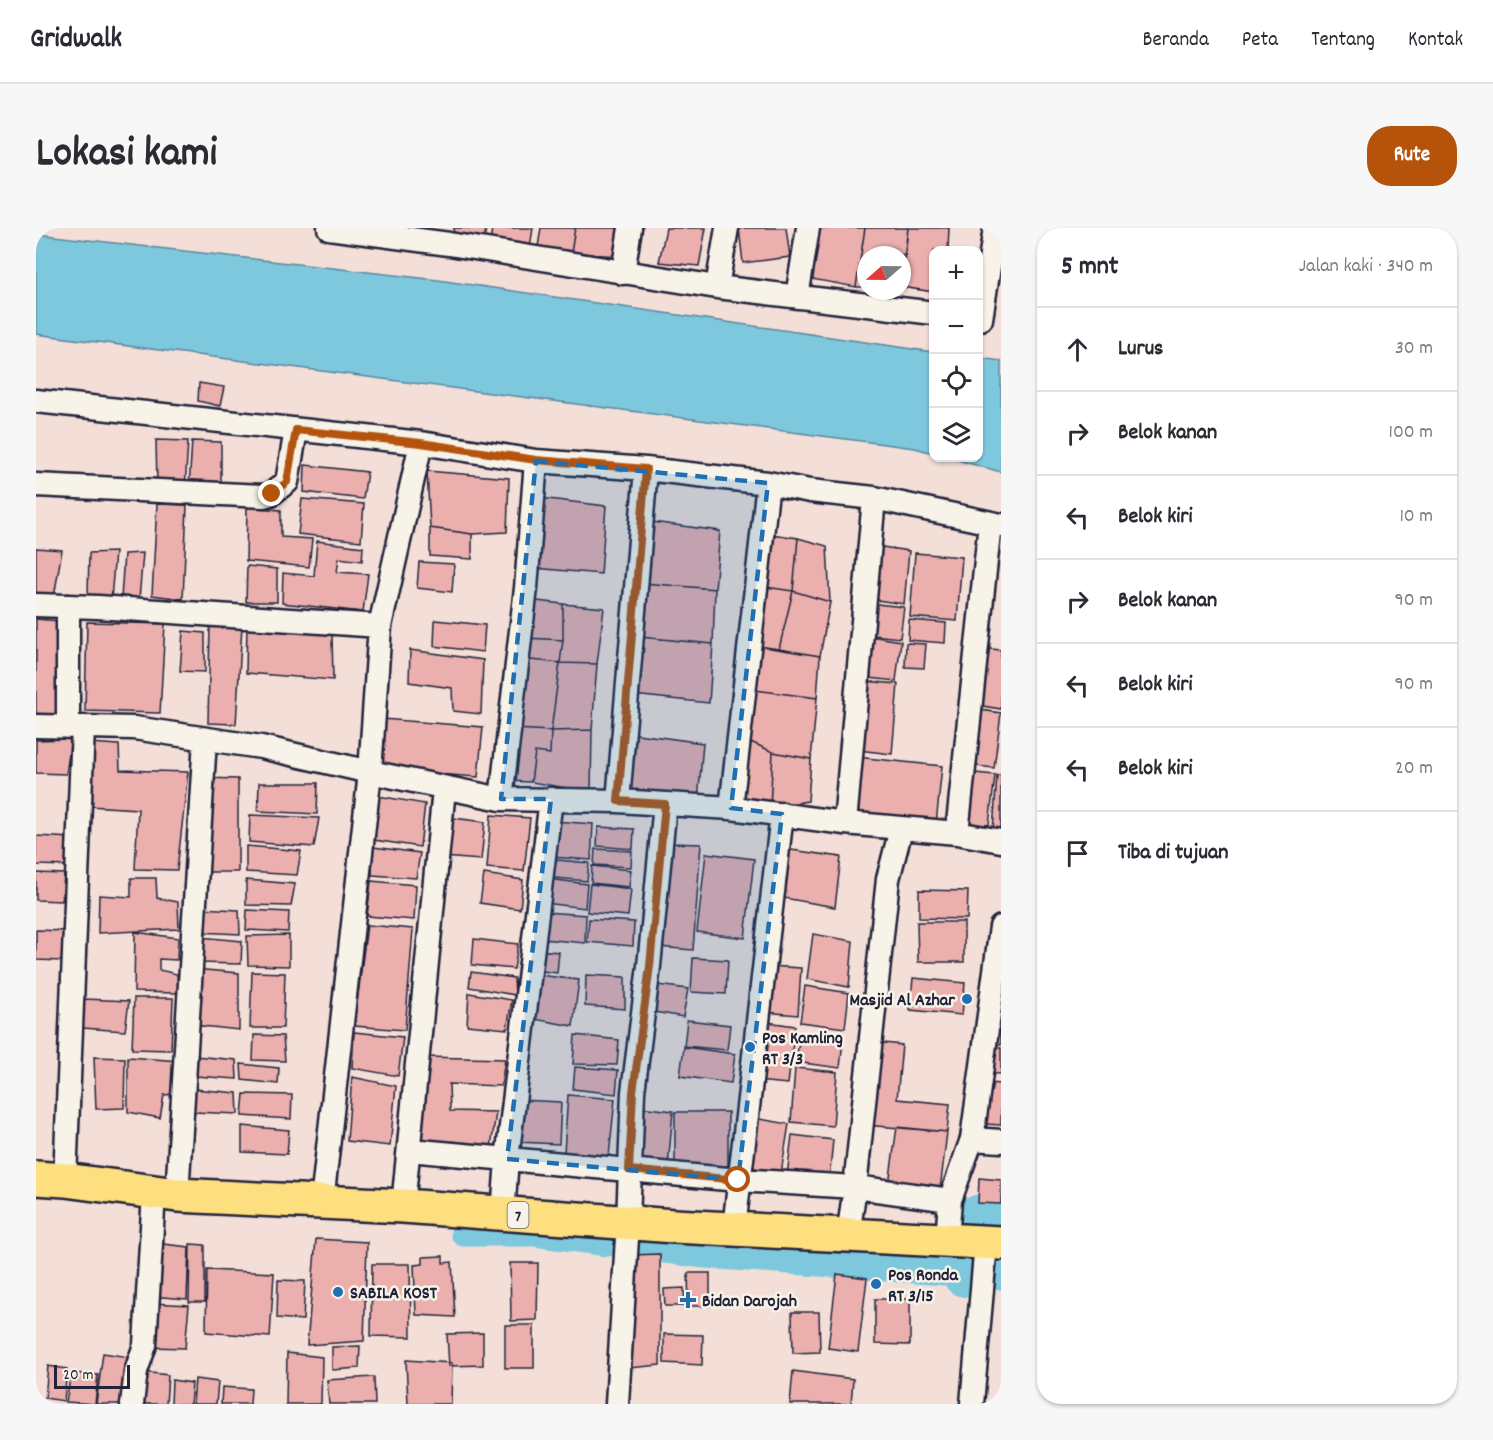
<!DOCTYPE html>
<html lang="id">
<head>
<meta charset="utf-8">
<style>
  body { margin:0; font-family:Dekko,sans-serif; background:#f7f7f7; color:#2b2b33 }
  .controls { position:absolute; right:18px; top:18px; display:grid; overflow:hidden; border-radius:12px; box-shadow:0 2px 4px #0004 }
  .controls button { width:54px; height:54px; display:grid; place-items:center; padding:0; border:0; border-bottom:2px solid #e1e1e2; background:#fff; color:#2b2b33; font:30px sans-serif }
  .compass { position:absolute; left:821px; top:18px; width:54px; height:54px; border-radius:50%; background:#fff; box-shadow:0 2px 4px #0004; rotate:250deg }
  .scale { position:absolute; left:18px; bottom:15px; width:76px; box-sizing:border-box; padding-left:6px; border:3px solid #22223b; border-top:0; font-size:16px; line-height:21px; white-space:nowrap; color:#22223b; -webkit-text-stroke:4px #f7f3e8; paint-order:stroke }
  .stop { position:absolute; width:18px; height:18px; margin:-14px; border:4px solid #b45309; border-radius:50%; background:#fff }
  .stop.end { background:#b45309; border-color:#fff; box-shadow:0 2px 6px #0008 }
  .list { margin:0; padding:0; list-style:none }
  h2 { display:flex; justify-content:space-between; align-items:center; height:78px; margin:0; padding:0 24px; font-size:26px }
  h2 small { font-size:20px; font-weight:400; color:#7c7c81 }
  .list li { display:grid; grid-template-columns:39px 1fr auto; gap:18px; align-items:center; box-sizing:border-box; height:84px; padding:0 24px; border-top:2px solid #e1e1e2 }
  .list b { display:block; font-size:22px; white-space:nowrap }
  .list em { font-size:20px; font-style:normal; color:#7c7c81 }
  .icon { flex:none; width:33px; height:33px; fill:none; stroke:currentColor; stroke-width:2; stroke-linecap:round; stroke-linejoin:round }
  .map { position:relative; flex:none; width:965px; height:1176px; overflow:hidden; border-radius:24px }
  header { display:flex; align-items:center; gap:36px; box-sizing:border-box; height:84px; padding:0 30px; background:#fff; border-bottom:2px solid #e1e1e2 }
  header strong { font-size:28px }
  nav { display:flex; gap:33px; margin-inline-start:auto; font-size:21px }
  .intro { display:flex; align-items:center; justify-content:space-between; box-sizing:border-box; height:144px; padding:0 36px }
  h1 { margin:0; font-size:42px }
  .button { padding:15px 27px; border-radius:24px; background:#b45309; color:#fff; font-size:21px; font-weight:700 }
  main { display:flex; gap:36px; padding:0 36px }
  aside { flex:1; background:#fff; border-radius:24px; box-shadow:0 2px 4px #0004 }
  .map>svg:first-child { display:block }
  .water { fill:#7ec8de; stroke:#59869d; stroke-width:1.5 }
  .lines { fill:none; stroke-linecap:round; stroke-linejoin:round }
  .canal { stroke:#7ec8de; stroke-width:27 }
  .river { stroke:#7ec8de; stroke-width:46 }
  .building { fill:#ebb0ae; stroke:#22223b; stroke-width:1.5 }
  .street-casing { stroke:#22223b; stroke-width:27 }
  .highway-casing { stroke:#22223b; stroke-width:38 }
  .street { stroke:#f7f3e8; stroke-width:22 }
  .highway { stroke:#fedf80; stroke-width:33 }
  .route { stroke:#b45309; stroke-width:8 }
  .marked { fill:#1f6fb2; fill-opacity:0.2; stroke:#1f6fb2; stroke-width:4.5; stroke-dasharray:12 8; stroke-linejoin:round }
  .poi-dot { fill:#1f6fb2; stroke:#f7f3e8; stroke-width:2 }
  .labels { text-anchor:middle; stroke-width:5; stroke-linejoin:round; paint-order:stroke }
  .shield { fill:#f7f3e8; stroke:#62616f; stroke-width:1.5 }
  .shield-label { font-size:16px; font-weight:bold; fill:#22223b }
  .poi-label { font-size:18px; font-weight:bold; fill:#22223b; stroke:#f7f3e8; text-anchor:start }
</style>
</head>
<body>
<header>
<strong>Gridwalk</strong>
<nav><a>Beranda</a><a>Peta</a><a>Tentang</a><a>Kontak</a></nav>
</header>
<div class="intro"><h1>Lokasi kami</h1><a class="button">Rute</a></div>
<main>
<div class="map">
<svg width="965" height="1176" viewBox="0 0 965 1176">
  <rect width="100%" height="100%" fill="#f3dfd7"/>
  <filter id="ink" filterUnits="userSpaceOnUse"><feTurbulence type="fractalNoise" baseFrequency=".0167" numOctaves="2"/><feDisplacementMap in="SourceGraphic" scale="12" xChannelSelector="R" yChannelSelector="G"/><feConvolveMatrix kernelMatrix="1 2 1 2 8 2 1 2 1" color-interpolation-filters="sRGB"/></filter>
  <g filter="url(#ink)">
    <path class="water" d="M0,6L402,52L897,124V225L879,220L0,106Z
      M943,130L965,133V244L914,230H942Z"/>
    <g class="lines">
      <path class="canal" d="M428,1005H499L572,1015
        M605,1019L670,1027L965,1048"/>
      <path class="river" d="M934,1000L935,993L945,989H965
        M929,1046L931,1031"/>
    </g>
    <path class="building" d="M418,0H450L448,12L417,8Z
      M456,0H497L494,20L454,16Z
      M505,0H539L535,25L502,19Z
      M539,0H587L584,28L535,25Z
      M630,0H670L663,38L623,34Z
      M703,0H750L754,29L707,35Z
      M777,0H829L820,59L770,50Z
      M829,0H872L866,46V27H830V59H820Z
      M872,0H913L912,22H898V64L866,59Z
      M163,155L188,159L184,178L162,173Z
      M120,212L152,213L149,260L121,257Z
      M156,213L185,214V260H153Z
      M269,237L331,244L327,271L268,264Z
      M391,243L473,250L471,304L436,306L394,300Z
      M504,270L570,278L565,346L498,340Z
      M266,271L328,276L325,313L262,306Z
      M121,276L151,277L147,371L116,367Z
      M211,279L245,282V309L276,311L273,339L210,333Z
      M616,294L684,303L679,361L607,355Z
      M394,300L436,306V331L394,328Z
      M728,305L762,310L757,363L723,358Z
      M762,310L791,318L794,374L757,363Z
      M281,313L327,319L326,333L303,330L301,344L332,346L327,384L246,375L247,345L278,348Z
      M839,318L873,323L868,376L834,371Z
      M0,320L26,322L18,369L0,367Z
      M79,324L75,371L52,367L53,325Z
      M107,325L103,371H85L88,326Z
      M879,325L926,329L921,393L874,389Z
      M383,334L418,336L416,364L381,360Z
      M211,338L241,341V374H210Z
      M607,355L679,361L677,416L604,409Z
      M723,358L757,363L743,421L716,417Z
      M757,363L794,374L784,428L743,421Z
      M492,372L527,376V412L490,410Z
      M831,375L868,379L864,410L828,406Z
      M527,376L568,380L561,436L524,435L527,412Z
      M0,391L24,393L20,489L0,486Z
      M399,392L449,397L447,424L398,418Z
      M873,392L910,395L909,415L872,412Z
      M51,394L129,396L124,485L49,483Z
      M174,397L206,398L200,496L172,495Z
      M211,397L296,406L297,452L210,445Z
      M147,403L169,405V444L144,443Z
      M828,407L865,413L860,453L824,449Z
      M604,409L677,416L673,475L597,467Z
      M490,410L527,412L524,435L485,431Z
      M870,415L890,416L888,440L869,439Z
      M716,417L784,428L781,470L711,461Z
      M943,420L965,422V481L941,477Z
      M374,422L447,432L445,486L417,483L416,460L373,454Z
      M485,431L524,435L515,503L478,501Z
      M524,435L561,436L556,502L515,503Z
      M828,453L862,456L856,526L822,522Z
      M711,461L781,470L775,531L737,524L708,511Z
      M937,481L965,485L958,540L931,537Z
      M346,491L447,499L442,549L345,542Z
      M478,501L515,503L514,526L499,524L495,554L472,553Z
      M556,502L555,564L495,554L499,524L514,526L515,503Z
      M594,505L667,515L662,573L589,562Z
      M35,511L30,546L0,545V512Z
      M708,511L737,524L734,579L699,572Z
      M53,515L83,517L84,542L152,544L141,642L99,641L102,581L53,578Z
      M737,524L775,531L772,573L734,579Z
      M820,529L906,538L900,596L815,587Z
      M929,544L959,547L953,597L926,596Z
      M961,547H965V602H957Z
      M167,550L202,551V644H164Z
      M223,555H282L281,586L222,583Z
      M342,568L389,576L384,619L338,612Z
      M214,587L283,590L278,619L213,614Z
      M455,587L494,590L488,643L451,640Z
      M409,589L449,594L445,632L406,629Z
      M518,593L557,596L555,632L516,629Z
      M562,599L598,601L597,621L561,618Z
      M0,608L36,610V638L0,637Z
      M631,615L665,616L657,722L623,719Z
      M210,618L265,623L261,647L210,644Z
      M337,619L384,625L380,650L336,647Z
      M559,621L596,623L595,639L558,637Z
      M748,621L805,629L799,679L742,669Z
      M670,625L718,631L709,710L661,704Z
      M511,631L553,635L551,653L509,649Z
      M556,638L595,642L593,659L555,655Z
      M0,645L28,646L26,673L0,672Z
      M448,646L487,652L484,681L444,675Z
      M95,650H120L121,670L142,674L143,701L62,705L63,667L95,669Z
      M512,651L551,656L549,680L509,675Z
      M210,652L259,656L255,678L210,677Z
      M335,653L380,657L378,692L331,688Z
      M554,656L595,661L592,688L551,684Z
      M883,662L932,663L931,691L883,690Z
      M163,680L203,682L204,706L163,704Z
      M211,682L253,684L252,704L210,702Z
      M509,684L550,687L549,715L507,711Z
      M553,691L598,694L597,718L551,714Z
      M881,694H928V734H882Z
      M331,697L377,701L369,802L318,798Z
      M0,702L29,703L27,733L0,732Z
      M99,704L142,710L141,732L123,731V742L141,746L142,765L98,764Z
      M777,706L817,713L813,759L771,751Z
      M253,707V738L212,737L211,708Z
      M163,709L206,713L205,736L162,735Z
      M438,711L482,716L478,741L436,737Z
      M501,722L523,724L521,745L499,742Z
      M657,730L692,732L690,766L655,764Z
      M733,738L765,740L762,787L729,784Z
      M158,741L203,745V802L157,797Z
      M216,744L249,745L247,800H214Z
      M435,744L478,750L479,767L433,759Z
      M502,747L543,752L537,798L498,791Z
      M550,747L589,749V781L549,778Z
      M877,750L929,755L926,787L874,782Z
      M614,756L652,761L647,789L613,783Z
      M769,758L813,765L809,800L764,794Z
      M433,765L476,772L471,801L431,797Z
      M98,770H137L135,822L96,821Z
      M48,771L93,773L89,803L47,800Z
      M955,791H965V817L952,816Z
      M651,792L694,797L691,822L648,818Z
      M724,793L759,798L752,856L720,853Z
      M318,804L367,809L362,848L316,840Z
      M218,807L247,808L249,833L217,832Z
      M539,807L583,812L581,837L537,836Z
      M764,807L807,812L804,840L760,834Z
      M838,814L866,817L861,871L914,876L911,904L829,897Z
      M648,819L699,826L695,855L644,848Z
      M952,819L965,820V846L948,845Z
      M159,828L200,832L201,851L159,848Z
      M58,829L89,830L88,880L60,881Z
      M92,829L143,833L138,866L128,867L124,890L92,884Z
      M387,829L469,831L465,858L413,856L414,883L460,884L455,920L383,914Z
      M205,836L243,840L242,856L206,852Z
      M539,839L582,842L580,866L537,861Z
      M759,840L801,844L797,898L755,894Z
      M316,849L360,858L354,918L311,913Z
      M951,855L965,856V897L949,896Z
      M158,861L201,865L202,886L157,884Z
      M208,866L256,867L255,891L206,888Z
      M532,867L579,871L573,928L528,924Z
      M483,872L525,874L523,916L482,914Z
      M604,879L637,883L632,938L599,935Z
      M639,884H692V938H639Z
      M717,890L753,896L745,945L712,939Z
      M206,898L253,902L251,926L206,924Z
      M861,899L911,904L904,962L853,956Z
      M756,907L797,912L793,953L751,948Z
      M943,950L965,952V976L942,975Z
      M280,1011L331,1014L328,1113L271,1117Z
      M118,1015L153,1019L151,1071L114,1068Z
      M154,1016L169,1017V1074H153Z
      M624,1026V1137L593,1140L594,1027Z
      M407,1028V1035L416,1034L419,1089L380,1087L378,1037L387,1036V1029Z
      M474,1035H502L501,1092L475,1093Z
      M336,1036H374L375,1109L335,1108Z
      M171,1042L238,1045L234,1109L170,1104Z
      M652,1045H674V1078H653Z
      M801,1046L831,1050L822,1124L792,1120Z
      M242,1052L269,1053L267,1092L241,1090Z
      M648,1060L649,1078H629L628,1061Z
      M839,1071H874V1117L839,1116Z
      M116,1075L153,1077L149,1120L114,1119Z
      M756,1084H783L784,1124L757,1125Z
      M469,1097H498V1140H469Z
      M447,1105V1137L413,1138L411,1106Z
      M628,1106L667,1107L666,1137L628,1135Z
      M324,1118L323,1140L296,1142V1119Z
      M67,1125L93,1129L84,1176H60Z
      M251,1125L286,1129L285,1176H250Z
      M370,1132L416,1135L415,1176H372Z
      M12,1138L31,1141L28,1173L9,1170Z
      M757,1143L817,1151L815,1176H754Z
      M107,1144L132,1147L130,1176H104Z
      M35,1145L62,1147L59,1176L30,1174Z
      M338,1149L339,1176H293L291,1152Z
      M159,1151L182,1154L180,1176H157Z
      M136,1152L156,1155L154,1176H135Z
      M186,1159L215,1161L214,1176H185Z"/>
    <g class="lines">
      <defs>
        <path id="street" d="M293,0L413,16L681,59L898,85
          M587,45L594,0
          M681,59L691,0
          M761,69L772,0
          M945,91L959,0
          M0,173L385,215L500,233L610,241L732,255L774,263L838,270L965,297
          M385,215L344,398L334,544L465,571L582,573L695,580L809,595L921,605L965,613
          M0,257L228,268L235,266L251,254L260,202
          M0,377L62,379L344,398
          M0,498L98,500L225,519L334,544L286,974
          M32,499V378
          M465,571L490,360L500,233
          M582,573L610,241
          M695,580L732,255
          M809,595L838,270
          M921,605L954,295
          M936,911L965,913
          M373,922L702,952L819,959L914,972
          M29,952L47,499
          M141,967L169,511
          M367,978L408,561
          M467,986L471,931L515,571
          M698,1000L746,586
          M812,1008L819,959L852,651L865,601
          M911,1012L914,972L936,911L965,699
          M96,1176L100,1143L109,1117L118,965
          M581,1176L592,993L597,864L613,738L629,576
          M936,1176L950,1015"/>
        <path id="highway" d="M0,950L29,952L141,967L367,978L638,998L965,1015"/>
      </defs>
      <use href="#street" class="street-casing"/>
      <use href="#highway" class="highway-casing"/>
      <use href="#street" class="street"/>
      <use href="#highway" class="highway"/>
    </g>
  </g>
  <g class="lines" filter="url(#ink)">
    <path class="route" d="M236,266L251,254L260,202L385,215L500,232L610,241L582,573L629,576L614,738L597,864L593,942L702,952"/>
  </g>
  <path class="marked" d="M500,233L732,255L695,580L746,586L702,952L471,931L515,571H465Z"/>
  <g class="poi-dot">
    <circle cx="931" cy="771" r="6"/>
    <circle cx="714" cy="819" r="6"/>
    <circle cx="840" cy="1056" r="6"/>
    <circle cx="302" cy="1064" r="6"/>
    <path d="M649 1063h6v6h6v6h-6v6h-6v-6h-6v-6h6z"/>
  </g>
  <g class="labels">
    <rect class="shield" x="471.5" y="974" width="21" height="26" rx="4.5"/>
    <g class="shield-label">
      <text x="482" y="993">7</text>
    </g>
    <g class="poi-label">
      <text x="919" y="777" text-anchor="end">Masjid Al Azhar</text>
      <text x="726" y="815">Pos Kamling<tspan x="726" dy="21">RT 3/3</tspan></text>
      <text x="852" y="1052">Pos Ronda<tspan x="852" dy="21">RT 3/15</tspan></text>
      <text x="314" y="1070">SABILA KOST</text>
      <text x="666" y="1078">Bidan Darojah</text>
    </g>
  </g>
</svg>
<div class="controls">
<button>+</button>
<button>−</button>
<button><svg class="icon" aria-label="locate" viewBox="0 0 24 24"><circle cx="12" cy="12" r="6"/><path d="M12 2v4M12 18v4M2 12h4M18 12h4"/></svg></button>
<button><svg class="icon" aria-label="layers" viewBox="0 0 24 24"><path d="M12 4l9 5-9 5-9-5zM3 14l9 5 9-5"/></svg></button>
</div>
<svg class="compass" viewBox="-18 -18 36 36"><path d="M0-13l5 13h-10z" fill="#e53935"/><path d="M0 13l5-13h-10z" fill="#7c7c81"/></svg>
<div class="scale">20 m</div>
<div class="stop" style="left:702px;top:952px"></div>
<div class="stop end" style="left:236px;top:266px"></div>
</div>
<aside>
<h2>5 mnt<small>Jalan kaki · 340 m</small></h2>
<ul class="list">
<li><svg class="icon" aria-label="ahead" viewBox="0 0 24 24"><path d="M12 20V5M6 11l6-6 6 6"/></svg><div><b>Lurus</b></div><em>30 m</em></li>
<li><svg class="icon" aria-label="right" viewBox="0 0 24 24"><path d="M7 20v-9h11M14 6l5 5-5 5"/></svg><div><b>Belok kanan</b></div><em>100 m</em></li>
<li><svg class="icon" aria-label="left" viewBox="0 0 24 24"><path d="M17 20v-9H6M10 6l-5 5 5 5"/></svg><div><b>Belok kiri</b></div><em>10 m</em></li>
<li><svg class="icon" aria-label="right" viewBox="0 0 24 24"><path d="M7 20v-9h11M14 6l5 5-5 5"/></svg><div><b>Belok kanan</b></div><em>90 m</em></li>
<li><svg class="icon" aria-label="left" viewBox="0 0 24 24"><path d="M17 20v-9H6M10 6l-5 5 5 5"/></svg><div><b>Belok kiri</b></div><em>90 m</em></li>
<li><svg class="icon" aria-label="left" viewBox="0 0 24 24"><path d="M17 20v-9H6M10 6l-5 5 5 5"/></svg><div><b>Belok kiri</b></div><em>20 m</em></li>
<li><svg class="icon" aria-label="arrive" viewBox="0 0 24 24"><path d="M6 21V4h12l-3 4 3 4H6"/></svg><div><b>Tiba di tujuan</b></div></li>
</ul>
</aside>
</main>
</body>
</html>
